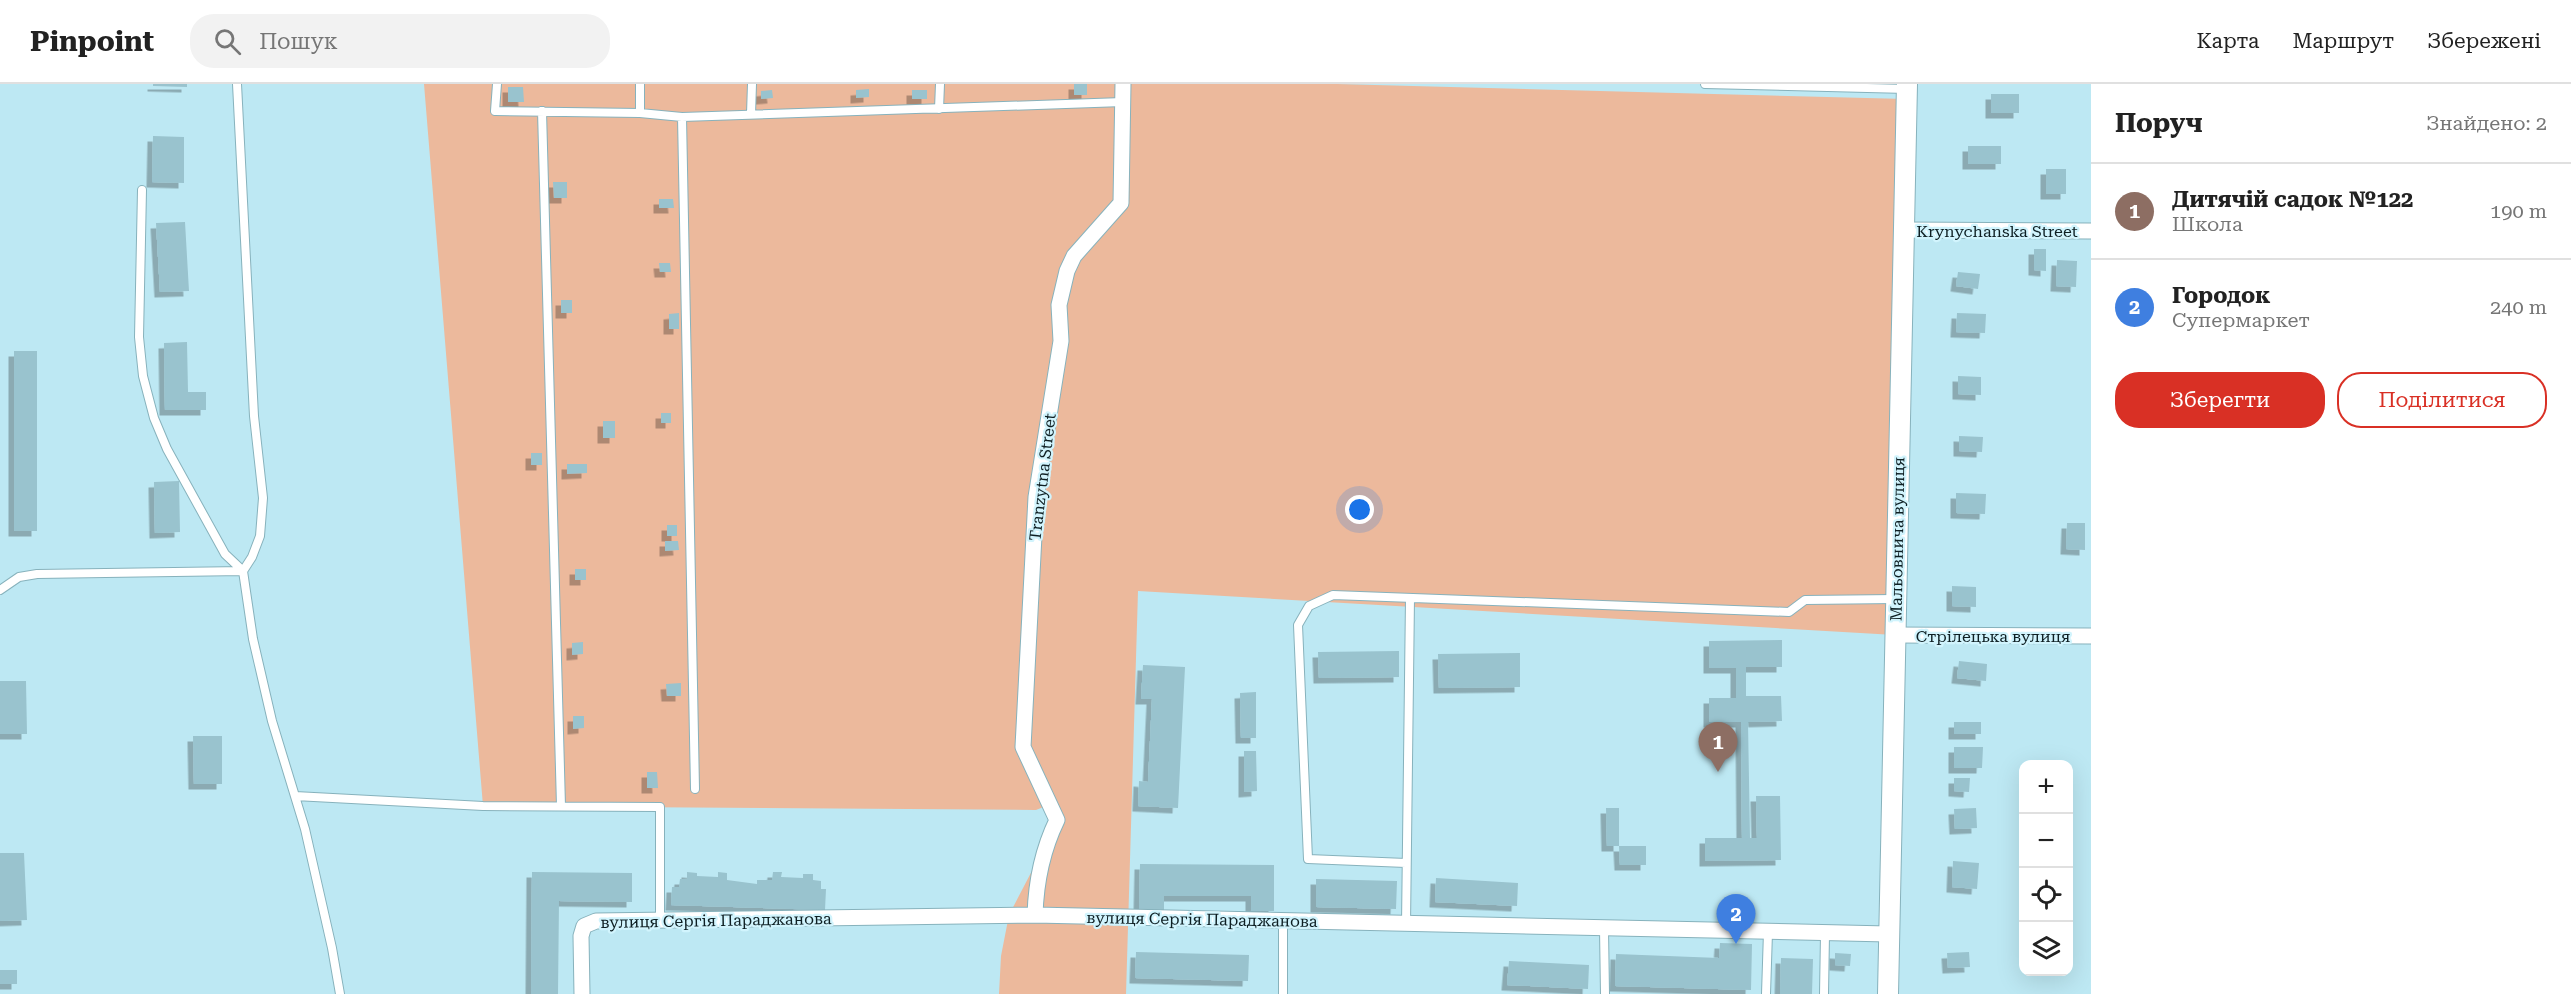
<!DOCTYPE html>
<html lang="uk">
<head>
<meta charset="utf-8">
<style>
  body { margin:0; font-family:"Roboto Serif",serif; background:#f2f2f2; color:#222 }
  .controls { position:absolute; right:18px; bottom:18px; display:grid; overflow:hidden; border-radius:12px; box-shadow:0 6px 24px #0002 }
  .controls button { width:54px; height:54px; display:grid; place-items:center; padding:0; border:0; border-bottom:2px solid #e0e0e0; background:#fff; color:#222; font:30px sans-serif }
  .you { position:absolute; left:1360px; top:426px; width:21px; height:21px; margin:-15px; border:4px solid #fff; border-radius:50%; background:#1a73e8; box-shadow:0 0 0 9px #1a73e833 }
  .badge { display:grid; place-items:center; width:39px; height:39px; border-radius:50%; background:#d93025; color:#fff; font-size:20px; font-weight:700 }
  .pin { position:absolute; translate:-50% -50px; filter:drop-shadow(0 2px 3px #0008) }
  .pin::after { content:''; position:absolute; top:32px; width:21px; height:18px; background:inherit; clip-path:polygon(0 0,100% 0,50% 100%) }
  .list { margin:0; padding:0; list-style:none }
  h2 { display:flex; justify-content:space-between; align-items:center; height:78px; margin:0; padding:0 24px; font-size:26px }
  h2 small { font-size:20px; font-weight:400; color:#767676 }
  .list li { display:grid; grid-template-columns:39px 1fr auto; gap:18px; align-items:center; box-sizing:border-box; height:96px; padding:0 24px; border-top:2px solid #e0e0e0 }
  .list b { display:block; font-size:22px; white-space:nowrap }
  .list p { margin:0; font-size:20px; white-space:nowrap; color:#767676 }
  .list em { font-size:20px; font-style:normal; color:#767676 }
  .actions { display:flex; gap:12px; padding:18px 24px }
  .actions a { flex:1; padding:14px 0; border:2px solid #d93025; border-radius:24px; text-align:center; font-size:21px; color:#d93025 }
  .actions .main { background:#d93025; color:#fff }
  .icon { flex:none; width:33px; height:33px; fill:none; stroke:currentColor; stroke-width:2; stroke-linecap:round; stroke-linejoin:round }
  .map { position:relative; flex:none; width:2091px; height:910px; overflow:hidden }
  header { display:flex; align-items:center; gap:36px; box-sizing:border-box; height:84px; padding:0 30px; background:#fff; border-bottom:2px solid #e0e0e0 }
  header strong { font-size:28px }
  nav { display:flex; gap:33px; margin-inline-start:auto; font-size:21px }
  .search { width:420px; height:54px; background:#f2f2f2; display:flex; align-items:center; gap:15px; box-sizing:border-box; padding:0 21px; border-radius:24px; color:#767676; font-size:22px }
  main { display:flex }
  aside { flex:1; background:#fff }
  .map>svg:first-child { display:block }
  .green { fill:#ecb99c }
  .building { fill:#99c3ce; filter:url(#shadow) }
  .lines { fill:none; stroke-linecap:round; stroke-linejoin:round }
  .service-casing { stroke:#87b2bc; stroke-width:10 }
  .minor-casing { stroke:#87b2bc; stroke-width:17 }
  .tertiary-casing { stroke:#87b2bc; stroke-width:22 }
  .service { stroke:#fff; stroke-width:8 }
  .minor { stroke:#fff; stroke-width:15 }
  .tertiary { stroke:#fff; stroke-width:20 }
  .labels { text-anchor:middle; stroke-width:4.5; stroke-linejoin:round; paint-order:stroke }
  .street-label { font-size:16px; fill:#0e1f23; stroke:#d1f4fd }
</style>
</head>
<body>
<header>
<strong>Pinpoint</strong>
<div class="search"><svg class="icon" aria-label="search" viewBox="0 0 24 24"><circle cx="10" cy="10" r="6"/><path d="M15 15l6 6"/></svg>Пошук</div>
<nav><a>Карта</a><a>Маршрут</a><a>Збережені</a></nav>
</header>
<main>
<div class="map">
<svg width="2091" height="910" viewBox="0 0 2091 910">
  <defs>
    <filter id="shadow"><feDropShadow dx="-5.5" dy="5.5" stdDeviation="0" flood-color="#0004"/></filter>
  </defs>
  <rect width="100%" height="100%" fill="#bde8f3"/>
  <path class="green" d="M424,0H1337L1906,15L1895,551L1138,507L1126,910H999L1001,872L1009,831L1047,758L1051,720L1036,726L483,722Z"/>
  <path class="building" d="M153,0H187V3L153,2Z
    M1074,0H1087V11H1074Z
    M508,3H523L524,18H508Z
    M869,5V13L856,14V6Z
    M772,6L773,14L761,15V7Z
    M912,6H927V15H912Z
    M1991,10H2019V29H1991Z
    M153,52L184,53V99L152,98Z
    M1968,62H2001V80H1968Z
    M2046,85H2066V110H2046Z
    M553,98H567V114H554Z
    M659,115H673L674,124H659Z
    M185,138L189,207L160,208L156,139Z
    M2034,165H2046V187L2034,186Z
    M2057,176L2077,177L2076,203L2056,202Z
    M659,179H670L671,188H660Z
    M1958,188L1980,190L1978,205L1956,202Z
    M561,216H572V229H561Z
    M679,229V245H669V230Z
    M1957,229L1986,230L1985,249L1956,248Z
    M187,258L188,308H206V326H165L164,259Z
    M14,267H37V447H14Z
    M1958,292L1981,293V311L1958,310Z
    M661,329H671V339H661Z
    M603,337H615V354H603Z
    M1959,352L1983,353L1982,368L1959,367Z
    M531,369H542V381H531Z
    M567,380H587V389L567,390Z
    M179,397L180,448L155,449L154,398Z
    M1956,409L1986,410L1985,430L1956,429Z
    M2067,439H2085V466L2066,465Z
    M667,441H677V452H667Z
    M665,457H678L679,466L665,467Z
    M575,485H586V496H575Z
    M1952,502L1976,503V523L1952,522Z
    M1782,556V583H1746V612H1781L1782,637L1748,638L1750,754H1757L1756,712H1780L1781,776L1705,777V754H1742L1741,638H1709V614H1736V584H1709V557Z
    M583,558V570L572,571V559Z
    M1399,567V593L1319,594L1318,568Z
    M1520,569V603L1439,604L1438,570Z
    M1959,577L1987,580L1986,597L1957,594Z
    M1143,581L1185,583L1178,724L1138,722L1139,697L1148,698L1152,615H1141Z
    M0,597H26L27,650H0Z
    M681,599V612H667L666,600Z
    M1256,608V654H1241L1240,609Z
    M573,632H584V644L573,645Z
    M1954,638H1981V650H1954Z
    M193,652H222V700H194Z
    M1954,663H1983L1982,684H1954Z
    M1244,667H1256L1257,707L1244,708Z
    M647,688H657L658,704H647Z
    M1954,694H1970L1969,708L1954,707Z
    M1606,724H1619V762H1607Z
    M1976,724L1977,744L1955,745L1954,725Z
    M1619,762H1646V781H1620Z
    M0,769H24L27,836L0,837Z
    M1953,777L1979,779L1977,805L1952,803Z
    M1140,780L1274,781V827H1251V812H1164V826L1139,825Z
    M532,788L632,789V818L559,817L558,910H531Z
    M687,788L697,789V792L718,793V788L727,789V796L757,800V796H772L773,788H782L781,793L803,794V790H813V796L821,797V805H826L825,826L671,821L672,803H679L680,795H687Z
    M1436,794L1518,799L1517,822L1435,818Z
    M1316,795L1397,797L1396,825L1316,823Z
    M1720,859L1752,860L1751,906L1615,902L1616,870L1719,874Z
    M1136,868L1249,871L1248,897L1135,894Z
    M1969,868L1970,883L1948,884L1947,869Z
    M1835,869L1851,870L1850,882L1835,881Z
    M1781,874L1813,875L1812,910H1780Z
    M1509,877L1589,881L1588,905L1507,901Z
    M0,886H17V900H0Z"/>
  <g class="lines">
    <defs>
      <path id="service" d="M237,0L254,332L263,414L260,452L252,473L243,487L253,555L272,637L305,745L332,864L340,910
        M497,0L495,27L640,29L682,33L1123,18
        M640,0V29
        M1705,0L1907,5
        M939,25L940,0
        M542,27L561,722
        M751,30L752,0
        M682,33L695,705
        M142,106L139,253L143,292L154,334L167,365L225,470L243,487
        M0,506L19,493L37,490L243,487
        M295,712L483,722L660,723V837
        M1406,779L1308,775L1298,541L1309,522L1333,511L1789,528L1805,516L1895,515
        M1406,841L1410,514
        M1604,845L1605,910
        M1283,910V837
        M1766,910L1768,848
        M1824,910L1825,850"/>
      <path id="minor" d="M1904,146L2091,147
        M1895,551L2091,552
        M1035,831C1036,797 1042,767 1057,736L1023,663L1036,413L1061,257L1059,221L1067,187L1074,172L1121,119L1123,0
        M582,910L581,852L584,842L596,837L1035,831L1888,850"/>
      <path id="tertiary" d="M1888,910L1907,0"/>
    </defs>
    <use href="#service" class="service-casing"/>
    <use href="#minor" class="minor-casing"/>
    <use href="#tertiary" class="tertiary-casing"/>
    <use href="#service" class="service"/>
    <use href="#minor" class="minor"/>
    <use href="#tertiary" class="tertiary"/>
  </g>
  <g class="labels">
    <g class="street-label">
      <text x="1997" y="153">Krynychanska Street</text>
      <text transform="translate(1042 393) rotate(-83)" y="6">Tranzytna Street</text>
      <text transform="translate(1897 455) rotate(-89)" y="6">Мальовнича вулиця</text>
      <text x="1993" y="558">Стрілецька вулиця</text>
      <text transform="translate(1202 835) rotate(1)" y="6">вулиця Сергія Параджанова</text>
      <text transform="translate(716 836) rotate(-1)" y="6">вулиця Сергія Параджанова</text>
    </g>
  </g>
</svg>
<div class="controls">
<button>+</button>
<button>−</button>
<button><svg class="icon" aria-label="locate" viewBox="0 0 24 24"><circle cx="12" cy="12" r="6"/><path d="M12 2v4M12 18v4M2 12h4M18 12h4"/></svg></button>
<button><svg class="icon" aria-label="layers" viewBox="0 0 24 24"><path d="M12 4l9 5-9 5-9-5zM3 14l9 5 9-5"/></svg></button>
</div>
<div class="you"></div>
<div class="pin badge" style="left:1718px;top:688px;background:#8d6e63">1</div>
<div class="pin badge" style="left:1736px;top:860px;background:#3f7fe0">2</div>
</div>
<aside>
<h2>Поруч<small>Знайдено: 2</small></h2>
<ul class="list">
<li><span class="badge" style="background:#8d6e63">1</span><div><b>Дитячій садок №122</b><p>Школа</p></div><em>190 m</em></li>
<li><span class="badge" style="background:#3f7fe0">2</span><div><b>Городок</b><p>Супермаркет</p></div><em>240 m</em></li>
</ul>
<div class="actions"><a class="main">Зберегти</a><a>Поділитися</a></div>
</aside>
</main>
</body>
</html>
